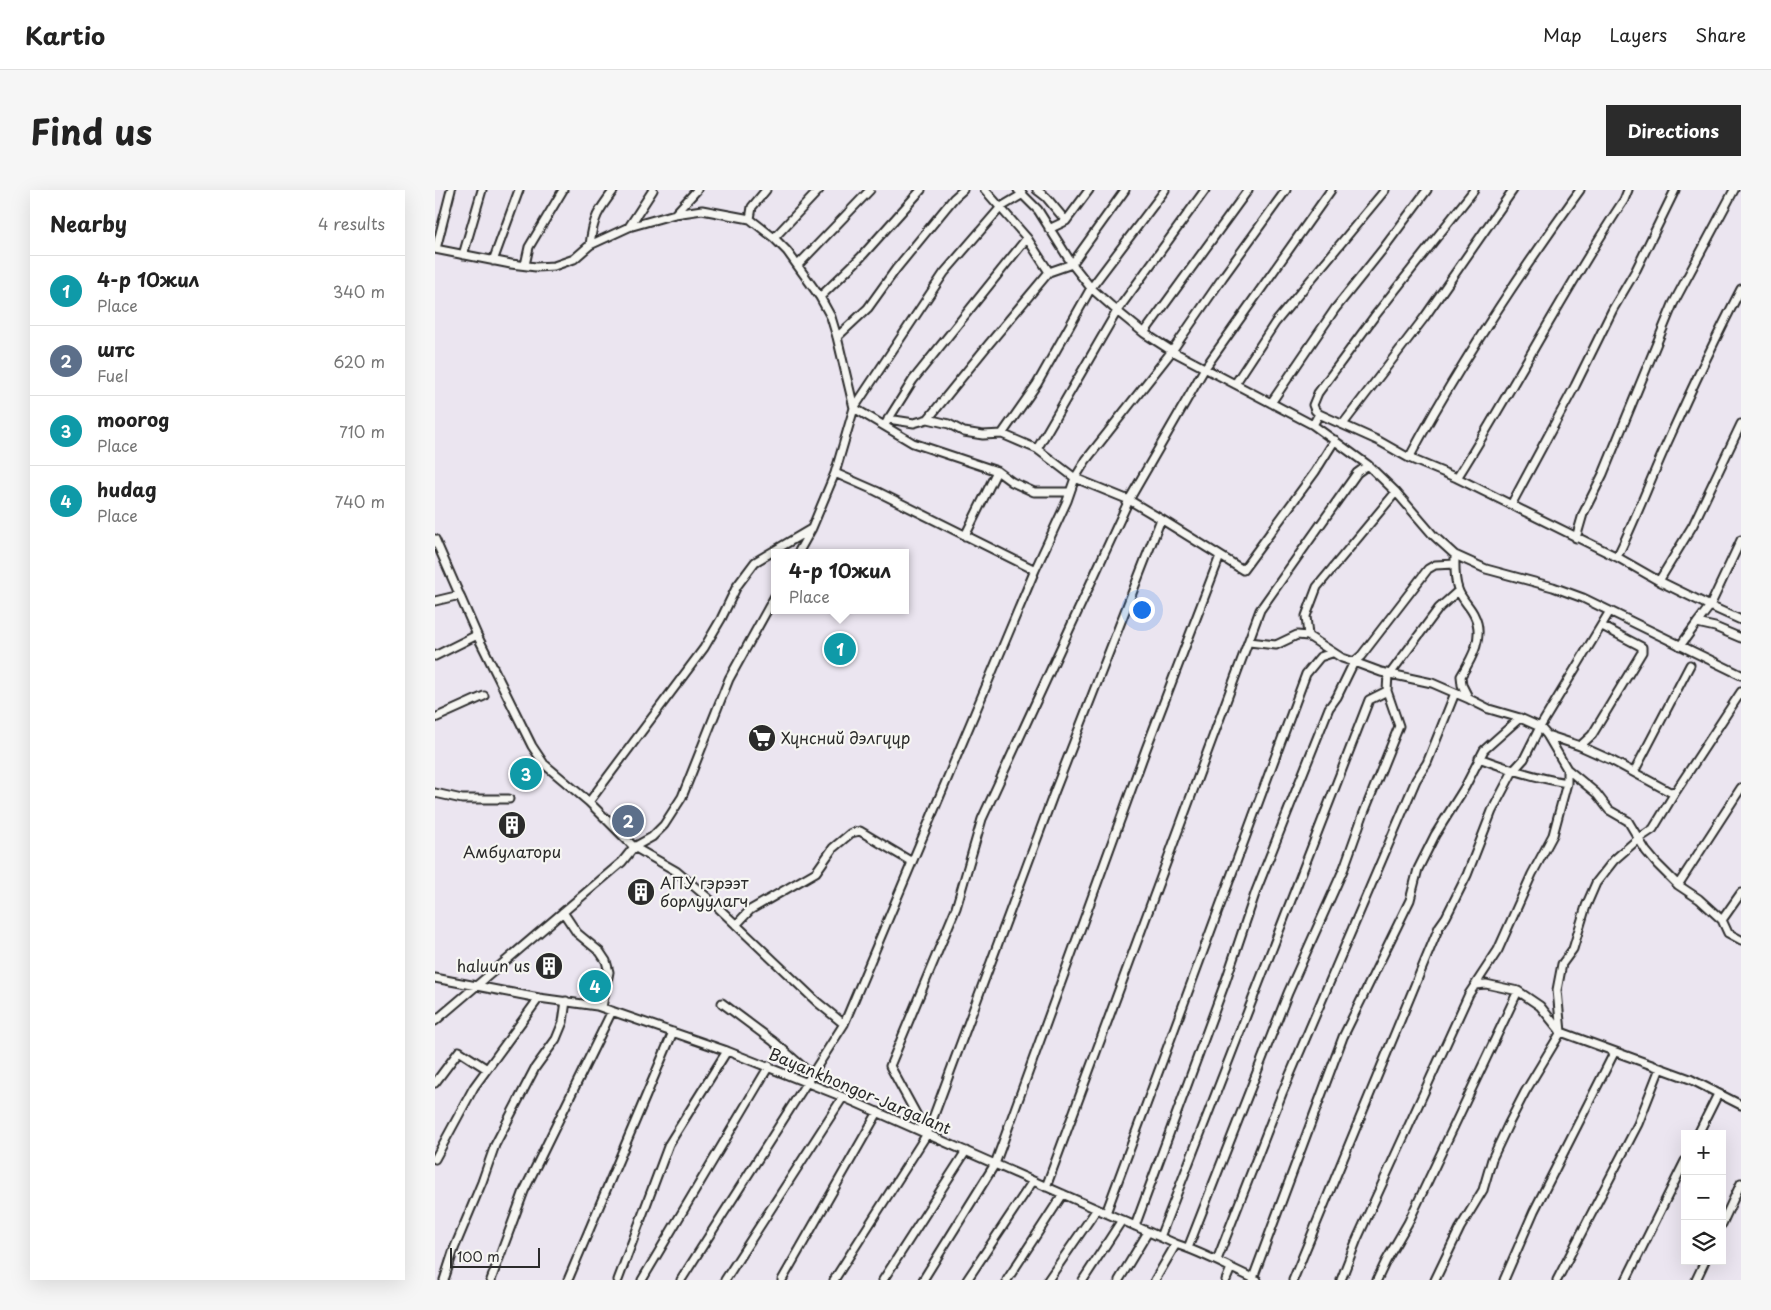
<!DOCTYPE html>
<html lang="en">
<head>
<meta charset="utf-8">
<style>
  body { margin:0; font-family:"Playpen Sans",sans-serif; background:#f6f6f6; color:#222 }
  .controls { position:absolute; right:15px; bottom:15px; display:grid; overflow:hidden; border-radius:0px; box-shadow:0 5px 20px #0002 }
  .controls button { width:45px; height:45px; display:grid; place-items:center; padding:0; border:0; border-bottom:1px solid #e0e0e0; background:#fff; color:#222; font:25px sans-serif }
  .scale { position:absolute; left:15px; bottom:12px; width:90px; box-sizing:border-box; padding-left:5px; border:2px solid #2b2b2b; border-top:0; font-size:14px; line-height:18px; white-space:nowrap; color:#2b2b2b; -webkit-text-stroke:4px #f6f6f2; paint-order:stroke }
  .you { position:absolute; left:706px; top:419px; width:18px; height:18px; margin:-12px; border:4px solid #fff; border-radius:50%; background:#1a73e8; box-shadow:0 0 0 8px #1a73e833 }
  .badge { display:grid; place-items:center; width:32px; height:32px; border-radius:50%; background:#2b2b2b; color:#fff; font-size:16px; font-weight:700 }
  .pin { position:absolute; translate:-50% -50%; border:2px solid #fff; box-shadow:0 1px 5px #0006 }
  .popup { position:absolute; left:336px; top:359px; width:138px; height:65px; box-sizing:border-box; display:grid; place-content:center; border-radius:0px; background:#fff; filter:drop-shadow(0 1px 4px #0005); font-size:16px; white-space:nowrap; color:#767676 }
  .popup b { font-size:19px; color:#222 }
  .popup::after { content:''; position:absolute; left:50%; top:100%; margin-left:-10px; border:10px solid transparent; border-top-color:#fff }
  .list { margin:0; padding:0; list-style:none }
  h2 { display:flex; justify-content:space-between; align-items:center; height:65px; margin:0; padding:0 20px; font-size:21px }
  h2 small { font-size:16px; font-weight:400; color:#767676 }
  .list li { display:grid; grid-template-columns:32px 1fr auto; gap:15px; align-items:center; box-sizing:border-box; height:70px; padding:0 20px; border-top:1px solid #e0e0e0 }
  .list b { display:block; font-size:19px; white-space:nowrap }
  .list p { margin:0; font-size:16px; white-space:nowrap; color:#767676 }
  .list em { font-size:16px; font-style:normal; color:#767676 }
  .icon { flex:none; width:28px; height:28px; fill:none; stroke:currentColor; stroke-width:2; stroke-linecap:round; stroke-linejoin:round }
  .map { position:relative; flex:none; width:1306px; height:1090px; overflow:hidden; border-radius:0px }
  header { display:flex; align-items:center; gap:30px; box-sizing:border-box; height:70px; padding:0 25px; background:#fff; border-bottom:1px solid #e0e0e0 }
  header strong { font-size:24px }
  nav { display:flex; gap:28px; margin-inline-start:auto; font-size:18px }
  .intro { display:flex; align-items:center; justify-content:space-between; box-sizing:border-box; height:120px; padding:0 30px }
  h1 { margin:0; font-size:35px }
  .button { padding:12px 22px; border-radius:0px; background:#2b2b2b; color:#fff; font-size:18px; font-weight:700 }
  main { display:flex; gap:30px; padding:0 30px }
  aside { flex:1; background:#fff; border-radius:0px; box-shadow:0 5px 20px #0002 }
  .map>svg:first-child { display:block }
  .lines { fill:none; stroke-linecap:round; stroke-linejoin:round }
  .minor-casing { stroke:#2b2b2b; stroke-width:11 }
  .minor { stroke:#f6f6f2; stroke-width:7 }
  .labels { text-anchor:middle; stroke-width:4.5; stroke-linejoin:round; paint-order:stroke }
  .poi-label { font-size:16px; fill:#2b2b2b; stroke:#f6f6f2; text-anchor:start }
  .street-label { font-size:16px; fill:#2b2b2b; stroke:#f6f6f2 }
</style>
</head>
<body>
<header>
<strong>Kartio</strong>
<nav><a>Map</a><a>Layers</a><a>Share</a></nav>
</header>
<div class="intro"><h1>Find us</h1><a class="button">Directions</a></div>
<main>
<aside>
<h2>Nearby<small>4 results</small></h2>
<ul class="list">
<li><span class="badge" style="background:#0f9aa8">1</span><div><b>4-р 10жил</b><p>Place</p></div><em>340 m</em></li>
<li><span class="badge" style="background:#5c6f8a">2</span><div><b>штс</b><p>Fuel</p></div><em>620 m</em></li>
<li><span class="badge" style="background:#0f9aa8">3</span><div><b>moorog</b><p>Place</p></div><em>710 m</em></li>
<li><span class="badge" style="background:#0f9aa8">4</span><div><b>hudag</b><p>Place</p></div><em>740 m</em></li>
</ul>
</aside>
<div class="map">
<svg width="1306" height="1090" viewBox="0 0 1306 1090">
  <rect width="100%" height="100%" fill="#ebe5f0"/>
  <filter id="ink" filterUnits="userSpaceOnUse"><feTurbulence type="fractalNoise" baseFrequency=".02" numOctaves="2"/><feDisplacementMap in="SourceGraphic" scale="10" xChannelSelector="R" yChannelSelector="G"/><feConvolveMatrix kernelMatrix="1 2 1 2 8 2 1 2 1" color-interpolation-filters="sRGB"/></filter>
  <g filter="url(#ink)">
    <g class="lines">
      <defs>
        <path id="minor" d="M583,0L603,20L637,74L656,98L682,121L709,143L737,161L878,235L933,275L961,302L998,345L1020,365L1051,379L1118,397L1148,408L1306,485
          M602,0L611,7L631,31
          M240,24L262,0
          M315,29L317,17L331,0
          M194,37L218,0
          M614,39L631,31L654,0
          M339,48L384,0
          M592,48L614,82
          M155,55C158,28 163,21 179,0
          M0,59L76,74L101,77L119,76L139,69L155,55L194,37L240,24L267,20L315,29L339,48L352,61L385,107L396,127L402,147L419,218L478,253L562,281L577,292L599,302H635
          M1,59L16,0
          M28,65L47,0
          M58,71L84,0
          M90,75L94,57L128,0
          M363,75L435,0
          M385,107L426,67L486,0
          M709,143L813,0
          M402,147L433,118L461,79L519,8L528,0
          M800,194L840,133L950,0
          M836,213L900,119L948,59L992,0
          M884,224L880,220L878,215L883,203L939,127L1039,0
          M453,229L479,233L493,229L553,155L614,82L637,74L690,0
          M493,229L514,234L529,242L548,245L567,244L602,259L682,121L770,0
          M451,233L478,190L592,48L550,0
          M908,234L989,128L1078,0
          M878,235L884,224L944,251L974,268L1022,288L1182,367L1224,391L1275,416L1306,350
          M567,244L602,194L656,98L730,0
          M974,268C1024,175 1083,86 1145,0
          M400,283L441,301L600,380
          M1022,288C1080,196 1129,100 1189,10L1193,0
          M1076,315L1140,196L1178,119L1201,80L1240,0
          M726,329L808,380L880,282L900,250
          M530,346L562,281
          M1141,348L1148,324L1168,284L1238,114L1299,0
          M0,349L42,445L97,556L109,574L154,612L199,657L187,672L0,831
          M363,363L377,338L400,283L419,218L509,83L566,17L588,4
          M1020,365C1020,377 1019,388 1023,399C1026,409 1035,416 1039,425C1050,446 1037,468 1026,486L1027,495L1034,509L1054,519L1085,528L1105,537L1112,545L1132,579L1161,603L1174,620L1193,631L1211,661L1222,674L1243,695L1264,709L1287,730L1293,743L1306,750
          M1182,367C1201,329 1215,290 1233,251C1256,200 1280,149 1306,99
          M1224,391L1258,335L1306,234
          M0,411L25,405
          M1262,433L1275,416L1306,430
          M873,446L871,426L882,397L961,302
          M814,452L841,455L862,445L873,446L907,468L919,472L926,466L993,379L1000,375L1020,374
          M1245,456L1262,433L1280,437L1306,448
          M0,466L42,445
          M955,484L1004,418L1023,401
          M0,528L49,506
          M1112,545L1145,556L1157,545L1207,462V457L1167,436
          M1145,556L1174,569L1235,602L1241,601L1306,502
          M1044,568C1073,579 1101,588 1132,593
          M1199,582L1255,475
          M0,603L27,609H74
          M154,612L269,458L286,429L302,396L320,372L376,339
          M199,657L217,647L229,635L247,607L294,489L340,406
          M199,657L241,681L273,708L382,812L409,834
          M1243,695L1306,598
          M128,722L142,743L165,762L171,771L174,782L167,817
          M1287,730L1306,703
          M301,735L315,720L381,682L398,658L416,643L425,641L477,672
          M0,788L104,808L162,816L292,861L408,907L741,1054C769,1063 795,1078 822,1090
          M1040,795L1063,760L1097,684L1118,645L1132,593V579
          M287,813L338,851L377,885
          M0,893L24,861L52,879
          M492,944L455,876L521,718L547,629L694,310L770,178L896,0
          M1263,944L1283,904
          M0,969L39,897L104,808
          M611,997L825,420L922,283L933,275
          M671,1023L871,484L885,467L897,463
          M1287,1034L1306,993
          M700,1036L791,790L821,701L894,518L902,507L919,472L946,482L997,493L1034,509
          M725,1047L934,510L952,501
          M753,1058L853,803L909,678L928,625L964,536L952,501L953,484
          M782,1070L848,901L981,590L992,573L1020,503
          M818,1088L908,847L975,710L983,679L1000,645L1030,597L1049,560L1085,528
          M9,1090L19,1059L47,992L60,955L100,878L121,849L128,832L131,811
          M56,1090L89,1001L177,821
          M133,1090L238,842
          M183,1090L234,954L292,861
          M207,1090L334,876
          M246,1090L409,834L600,380L632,311L640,288L651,270L737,161L788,87L851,0
          M290,1090L408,907
          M347,1090L443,922
          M399,1090L492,944L619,603L726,329L694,310L640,288L602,259
          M448,1090L531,961
          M488,1090L560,974L711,559L785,366
          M532,1090L598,991
          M572,1090L628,1004
          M613,1090L662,1019
          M648,1090L687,1030
          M684,1090L713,1042
          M720,1090L741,1054
          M791,1090L796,1078
          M858,1090L1004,737L1011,727L1032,685L1057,621L1078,581L1089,569L1105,537L1175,421
          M906,1090L922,1049L1034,804L1040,795L1051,794L1083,801L1105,816L1126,842L1255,889L1306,915
          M942,1090L951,1071L973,1033L1083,801
          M1000,1090L1025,1038L1048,1000L1057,969L1073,935L1090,902L1126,842L1122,800L1127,774L1138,759L1151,716L1161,693L1179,670L1203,649L1218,639L1241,601
          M1069,1090L1099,1021L1179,863
          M1122,1090L1203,934L1225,878
          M1191,1090L1250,971
          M1261,1090L1270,1071"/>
      </defs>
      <use href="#minor" class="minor-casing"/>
      <use href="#minor" class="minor"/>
    </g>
  </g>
  <defs>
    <symbol id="supermarket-disc" viewBox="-11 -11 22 22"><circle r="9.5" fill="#2b2b2b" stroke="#f6f6f2"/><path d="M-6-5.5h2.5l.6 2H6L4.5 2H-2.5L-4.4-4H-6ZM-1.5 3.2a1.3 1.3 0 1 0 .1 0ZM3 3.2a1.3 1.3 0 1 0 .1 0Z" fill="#fff"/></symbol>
    <symbol id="building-disc" viewBox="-11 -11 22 22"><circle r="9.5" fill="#2b2b2b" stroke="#f6f6f2"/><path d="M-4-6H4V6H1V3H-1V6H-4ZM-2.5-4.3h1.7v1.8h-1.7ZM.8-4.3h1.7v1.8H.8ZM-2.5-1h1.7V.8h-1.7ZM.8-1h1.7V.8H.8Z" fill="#fff"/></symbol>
  </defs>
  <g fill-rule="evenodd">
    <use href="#supermarket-disc" x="311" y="532" width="32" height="32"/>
    <use href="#building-disc" x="61" y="619" width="32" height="32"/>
    <use href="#building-disc" x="190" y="686" width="32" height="32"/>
    <use href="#building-disc" x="98" y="760" width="32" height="32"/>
  </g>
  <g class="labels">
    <g class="poi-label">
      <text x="346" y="554">Хүнсний дэлгүүр</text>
      <text x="77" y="668" text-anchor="middle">Амбулатори</text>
      <text x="225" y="699">АПУ гэрээт<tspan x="225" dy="18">борлуулагч</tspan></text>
      <text x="95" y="782" text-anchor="end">haluun us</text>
    </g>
    <g class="street-label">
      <text transform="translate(425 901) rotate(23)" y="6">Bayankhongor-Jargalant</text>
    </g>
  </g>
</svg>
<div class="controls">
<button>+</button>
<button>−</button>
<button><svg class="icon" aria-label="layers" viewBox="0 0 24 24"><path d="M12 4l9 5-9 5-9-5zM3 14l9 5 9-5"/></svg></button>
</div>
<div class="scale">100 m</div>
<div class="you"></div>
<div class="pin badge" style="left:405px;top:459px;background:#0f9aa8">1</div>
<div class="popup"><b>4-р 10жил</b>Place</div>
<div class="pin badge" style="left:193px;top:631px;background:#5c6f8a">2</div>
<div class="pin badge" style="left:91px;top:584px;background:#0f9aa8">3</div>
<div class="pin badge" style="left:160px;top:796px;background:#0f9aa8">4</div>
</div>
</main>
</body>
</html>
